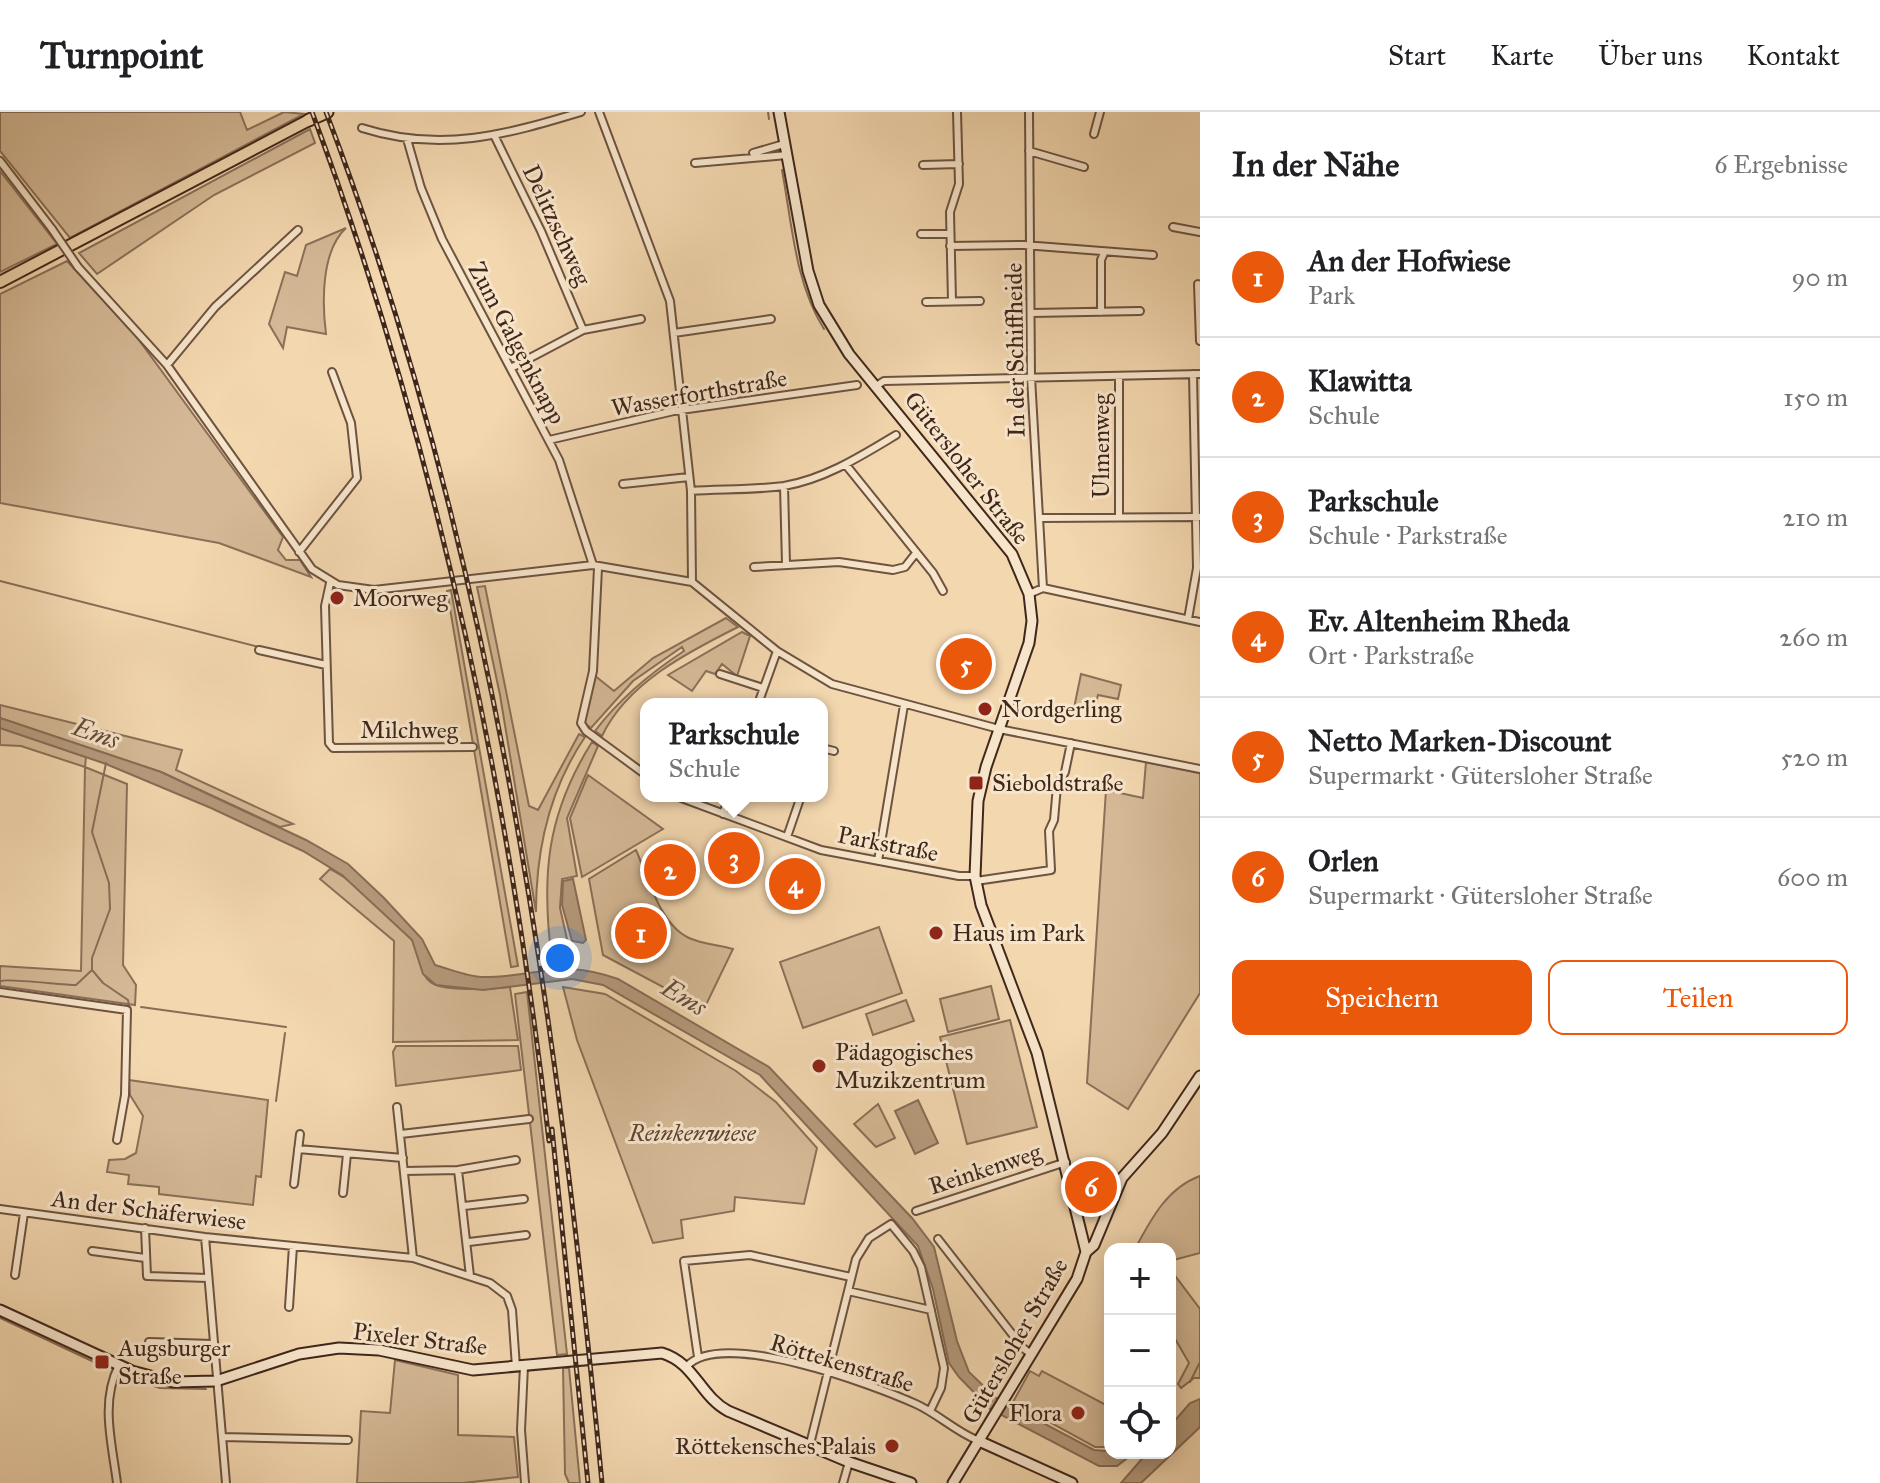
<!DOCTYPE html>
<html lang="de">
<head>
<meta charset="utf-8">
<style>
  body { margin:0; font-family:"IM FELL Great Primer",serif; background:#f6f6f6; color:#202124 }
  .controls { position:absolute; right:24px; bottom:24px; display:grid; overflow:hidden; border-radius:16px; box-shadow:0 4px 20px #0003 }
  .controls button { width:72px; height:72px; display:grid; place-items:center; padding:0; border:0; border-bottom:2px solid #e0e0e0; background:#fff; color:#202124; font:40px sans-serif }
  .you { position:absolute; left:560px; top:846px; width:28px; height:28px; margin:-20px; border:6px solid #fff; border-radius:50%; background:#1a73e8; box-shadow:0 0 0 12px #1a73e833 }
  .badge { display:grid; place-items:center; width:52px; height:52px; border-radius:50%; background:#ea580c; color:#fff; font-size:26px; font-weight:700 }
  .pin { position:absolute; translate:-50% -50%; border:4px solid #fff; box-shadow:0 2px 8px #0006 }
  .popup { position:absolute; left:640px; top:586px; width:188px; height:104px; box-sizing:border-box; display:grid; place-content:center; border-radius:16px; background:#fff; filter:drop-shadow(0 2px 6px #0005); font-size:26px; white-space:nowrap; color:#757577 }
  .popup b { font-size:30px; color:#202124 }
  .popup::after { content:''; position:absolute; left:50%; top:100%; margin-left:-16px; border:16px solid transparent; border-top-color:#fff }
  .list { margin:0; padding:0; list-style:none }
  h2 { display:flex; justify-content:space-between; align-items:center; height:104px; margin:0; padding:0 32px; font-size:34px }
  h2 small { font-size:26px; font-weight:400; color:#757577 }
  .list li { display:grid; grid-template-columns:52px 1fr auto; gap:24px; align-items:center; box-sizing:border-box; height:120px; padding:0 32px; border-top:2px solid #e0e0e0 }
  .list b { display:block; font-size:30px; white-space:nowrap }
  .list p { margin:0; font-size:26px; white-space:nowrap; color:#757577 }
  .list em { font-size:26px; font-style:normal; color:#757577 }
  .actions { display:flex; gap:16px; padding:24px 32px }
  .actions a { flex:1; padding:18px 0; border:2px solid #ea580c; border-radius:16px; text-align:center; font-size:28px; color:#ea580c }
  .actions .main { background:#ea580c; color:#fff }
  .icon { flex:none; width:44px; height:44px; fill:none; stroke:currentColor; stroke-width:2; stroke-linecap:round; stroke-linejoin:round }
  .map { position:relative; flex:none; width:1200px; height:1371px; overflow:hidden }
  header { display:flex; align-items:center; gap:48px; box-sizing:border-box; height:112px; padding:0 40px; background:#fff; border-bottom:2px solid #e0e0e0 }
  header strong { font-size:38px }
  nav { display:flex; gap:44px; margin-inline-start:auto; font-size:28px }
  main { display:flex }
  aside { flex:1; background:#fff }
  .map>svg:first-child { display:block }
  .green { fill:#d5b996; stroke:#8a7058; stroke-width:2 }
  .water { fill:#b69b7d; stroke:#876d56; stroke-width:2 }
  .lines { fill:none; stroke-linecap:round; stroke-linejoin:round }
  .stream { stroke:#876d56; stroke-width:2 }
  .street-casing { stroke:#6d5340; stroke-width:10 }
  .secondary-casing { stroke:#40271b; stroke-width:13 }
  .primary-casing { stroke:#40271b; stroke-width:14 }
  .highway-casing { stroke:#40271b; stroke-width:15 }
  .street { stroke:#f7e5cb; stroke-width:6 }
  .secondary { stroke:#f7e5cb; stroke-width:9 }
  .primary { stroke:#f3d7af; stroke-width:10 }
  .highway { stroke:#f3d7af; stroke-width:11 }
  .rail-casing { stroke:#40271b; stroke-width:5 }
  .rail { stroke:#f7e5cb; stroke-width:2; stroke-dasharray:6; stroke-linecap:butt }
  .street-bridge-casing { stroke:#6d5340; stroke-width:10; stroke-linecap:butt }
  .street-bridge { stroke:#f7e5cb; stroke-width:6 }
  .poi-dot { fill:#8f2418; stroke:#f7e5cb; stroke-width:3 }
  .labels { text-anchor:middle; stroke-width:6; stroke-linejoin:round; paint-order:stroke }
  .street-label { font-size:24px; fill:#40271b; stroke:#f7e5cb }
  .poi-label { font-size:24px; fill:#40271b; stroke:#f7e5cb; text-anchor:start }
  .park-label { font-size:24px; font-style:italic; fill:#5e4434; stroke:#f7e5cb }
  .water-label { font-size:26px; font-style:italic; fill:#634a38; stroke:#f7e5cb }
</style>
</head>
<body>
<header>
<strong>Turnpoint</strong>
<nav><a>Start</a><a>Karte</a><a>Über uns</a><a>Kontakt</a></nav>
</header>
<main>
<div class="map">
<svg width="1200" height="1371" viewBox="0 0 1200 1371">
  <rect width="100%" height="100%" fill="#f3d7af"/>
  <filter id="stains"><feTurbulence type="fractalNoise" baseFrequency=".0025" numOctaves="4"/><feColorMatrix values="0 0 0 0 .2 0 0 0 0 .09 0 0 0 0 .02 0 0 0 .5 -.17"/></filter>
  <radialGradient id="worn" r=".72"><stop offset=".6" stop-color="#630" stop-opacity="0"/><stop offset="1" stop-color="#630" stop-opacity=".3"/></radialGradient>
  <path class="green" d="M0,0H240L247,18L284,0L304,2L70,126L0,39Z
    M310,17L315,31L214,83L97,162L79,141Z
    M0,59L57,132L0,160Z
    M346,116C321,139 322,191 326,222L287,215L283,236L269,212L285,160L297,164L306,133Z
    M67,149L136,224L283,425L278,438L286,448H300L311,465L219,431L0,391V182Z
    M485,474L529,694L538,698L579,622L585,625C549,678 536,737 536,800L500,583L477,475Z
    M451,478L518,854L511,855L447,479Z
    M726,506L738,515C688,540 627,571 602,624L595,619C620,586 649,562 684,539L682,535L633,569L591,616L584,611L594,563L614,579L653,546Z
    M742,520L750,524L737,564L722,552L715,562L706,559L692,579L668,563Z
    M1081,562L1121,573L1118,587L1098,583L1094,599L1074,596Z
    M0,593L182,638L176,658L293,712L280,715L161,660L0,606Z
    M0,616L86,645L85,655L127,672L123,853L136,873L135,893L0,874V854L81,859L85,655L21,634L0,633Z
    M592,630L598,634L567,706L577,764L562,767L560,796L571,845L552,849C541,765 546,703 592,630Z
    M1146,650L1200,661V881L1128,997L1087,971L1106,678L1143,686Z
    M588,663L663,717L582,765L570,706Z
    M636,738C648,765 660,813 689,826C702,832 719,833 733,837L704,897L603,843L589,767Z
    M330,757C355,769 399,808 414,831C423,844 418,867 436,873C452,879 493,877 510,875L518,928L393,930L394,829L320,767Z
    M879,815L902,881L803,916L780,850Z
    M991,874L999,907L948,920L940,887Z
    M563,875L605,882L736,959L776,990L817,1036L804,1092L735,1085L734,1099L681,1108L683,1126L653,1131L577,928Z
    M527,880L567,1242L557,1243L515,882Z
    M906,888L914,909L873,923L866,902Z
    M1010,908L1037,1015L967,1032L940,925Z
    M396,934H518L521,958L396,974L393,940Z
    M129,968L268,988L261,1065L256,1064L253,1093L159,1082V1075L128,1072L129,1063L107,1060L109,1048L125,1047L136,1041L143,1004L130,983Z
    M878,992L895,1026L876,1035L854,1012Z
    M1200,1064V1141L1170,1149V1137H1135C1151,1107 1167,1076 1200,1064Z
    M1170,1157L1200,1197V1266H1194L1181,1276L1178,1272L1189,1251L1170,1218Z
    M395,1248L458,1263V1323L514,1325L518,1365L463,1371H357L361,1299L390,1301Z
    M563,1256H569L580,1371H569L565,1362Z
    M1030,1259L1039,1264L1042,1259L1110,1295V1335H1095L1013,1290Z"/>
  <path class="water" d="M0,606L161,660L306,728L348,752L384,786L422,827L435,853C450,857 468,865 483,865C540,865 559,846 618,867L769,955L912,1106L934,1135L957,1229L969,1260L996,1286L1094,1338L1134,1341L1117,1354H1099L990,1297L959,1265L949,1251L933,1177L918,1134L760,963L603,873L572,867L483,878L436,873L423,862L412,828L342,763L303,739L211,696L106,652L0,616Z
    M573,767L586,828L583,831L572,829L562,793L563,769Z
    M918,988L938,1031L915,1042L895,999Z
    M1200,1287V1315L1141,1371H1121L1147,1341H1170V1314L1190,1291Z"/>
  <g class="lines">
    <path class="stream" d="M768,0L769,7
      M782,58C792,112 795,171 824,217
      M0,469L259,535
      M93,859L103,871L128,888L129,894
      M1,869C7,866 62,873 76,873L92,858V846L110,797L109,771L92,720L106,651
      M141,895L286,915
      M276,989L285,921
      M0,1206L109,1257
      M122,1263L160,1276L206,1277
      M1190,1270L1200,1250"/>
    <defs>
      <path id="street" d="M599,0L670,189L691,379L692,470
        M1029,0L1031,265L1043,476
        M362,16C440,41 505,23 581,0
        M1094,22L1100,0
        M495,25L541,119L583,218
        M407,27L421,76L442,127L559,348L593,453
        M1029,39L1084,55
        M753,41L784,32
        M0,49L52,117
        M695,51L787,43
        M923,53L959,52
        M1173,115L1200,120
        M921,122H950
        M950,134L1024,133L1153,143
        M78,155L167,253L312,457L338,473L374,478L593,453L692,470L777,539L832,572L999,617L1200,657
        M1198,172L1200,229
        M952,189L950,100L959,72L957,0
        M926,190L980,189
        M1101,200V148L1104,141
        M1032,201L1140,199
        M674,221L771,207
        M167,253L215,195L298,118
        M511,256L583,218L641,207
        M876,274L884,269L1200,262
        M549,328L674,299L857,273
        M846,353L933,461L943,479
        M623,372L689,365
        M784,374L786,452
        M691,379C721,377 753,378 784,374C825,367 861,344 896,323
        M1119,405V264
        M1039,406L1200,405
        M299,440L357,366L351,311L332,260
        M754,455L839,450L893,458L905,455L916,441
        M598,456L593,559L581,611L586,619L646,663
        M330,471L325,494L329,631L333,636L473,635
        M1029,482L1043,476L1200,510
        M1188,507L1197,456L1193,262
        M259,538L326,553
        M720,562L763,576
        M758,592L777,539
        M822,636L834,639
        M676,684L821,738L959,764H975
        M723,702L729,684
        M787,725L801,684
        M878,749L904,593
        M976,769L1051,758L1049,719L1054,708L1057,674L1065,660L1071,631
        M0,880L127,898L125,983L117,1028
        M397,995L413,1146
        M401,1022L529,1007
        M298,1037L403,1046
        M458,1058L516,1048
        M405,1059L458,1058L470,1164
        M294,1072L300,1022
        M343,1081L347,1042
        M464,1094L524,1087
        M0,1097L205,1125L413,1146L490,1171L507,1184L512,1198L516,1255
        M916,1099L1066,1050
        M145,1116L147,1164L208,1166
        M205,1125L226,1371
        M938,1127L1023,1236L1031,1242
        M469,1130L526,1123
        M92,1139L145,1146
        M15,1163L24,1101
        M848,1179L931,1198
        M289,1195L293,1134
        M149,1230L213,1232
        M698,1245L684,1149L750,1143L851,1165
        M524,1254L521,1318L525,1371
        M687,1254C722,1216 874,1273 916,1292C938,1302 956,1320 979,1329
        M222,1325L348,1328
        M810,1332L856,1147L869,1126L891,1112L913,1139L921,1155L944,1256L941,1276L930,1299
        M117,1371C112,1331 100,1290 119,1253
        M843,1371L849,1350"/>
      <path id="secondary" d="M779,0L808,159L819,193L849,242L1012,442L1029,482L1032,509L1029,531L986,655L978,689L975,764L981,793L1037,941L1086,1140L1077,1167L953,1371
        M1086,1140L1094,1133L1122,1066L1162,1021L1200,964
        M0,1198L132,1259L173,1270L216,1269L299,1242L339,1236L379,1238L473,1258L662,1241C695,1251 700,1284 728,1299L849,1350L911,1371
        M979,1329L1072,1371"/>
      <path id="primary" d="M0,170L309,8"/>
      <path id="highway" d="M309,8L327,0"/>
    </defs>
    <use href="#street" class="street-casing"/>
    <use href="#secondary" class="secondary-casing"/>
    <use href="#primary" class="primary-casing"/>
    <use href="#highway" class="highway-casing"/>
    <use href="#street" class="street"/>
    <use href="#secondary" class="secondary"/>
    <use href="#primary" class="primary"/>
    <use href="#highway" class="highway"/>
    <defs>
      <path id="rail" d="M312,0C436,332 509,677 549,1029
        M326,0C494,440 557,905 602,1371
        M552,1017L588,1371"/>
    </defs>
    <use href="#rail" class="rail-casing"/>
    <use href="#rail" class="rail"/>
    <defs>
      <path id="street-bridge" d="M52,117L78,155"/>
    </defs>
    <use href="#street-bridge" class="street-bridge-casing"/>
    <use href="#street-bridge" class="street-bridge"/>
  </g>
  <g class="poi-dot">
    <circle cx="337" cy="486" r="8"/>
    <circle cx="985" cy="597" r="8"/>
    <rect x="968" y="663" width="16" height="16" rx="4"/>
    <circle cx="936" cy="821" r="8"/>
    <circle cx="819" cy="954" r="8"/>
    <rect x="94" y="1242" width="16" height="16" rx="4"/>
    <circle cx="1078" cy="1301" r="8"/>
    <circle cx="892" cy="1334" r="8"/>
  </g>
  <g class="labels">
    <g class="street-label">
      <text transform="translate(557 113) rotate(65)" y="8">Delitzschweg</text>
      <text transform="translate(517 231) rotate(62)" y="8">Zum Galgenknapp</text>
      <text transform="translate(1015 238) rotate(-91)" y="8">In der Schiffheide</text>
      <text transform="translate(699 281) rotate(-10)" y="8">Wasserforthstraße</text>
      <text transform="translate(1101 334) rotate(-90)" y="8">Ulmenweg</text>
      <text transform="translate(967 356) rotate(52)" y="8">Gütersloher Straße</text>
      <text x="409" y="626">Milchweg</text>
      <text transform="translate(888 732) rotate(11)" y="8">Parkstraße</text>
      <text transform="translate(985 1057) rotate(-18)" y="8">Reinkenweg</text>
      <text transform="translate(149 1098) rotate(7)" y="8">An der Schäferwiese</text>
      <text transform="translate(420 1227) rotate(7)" y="8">Pixeler Straße</text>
      <text transform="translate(1015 1229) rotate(-60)" y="8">Gütersloher Straße</text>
      <text transform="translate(842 1251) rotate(17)" y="8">Röttekenstraße</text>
    </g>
    <g class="poi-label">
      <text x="353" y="494">Moorweg</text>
      <text x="1001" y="605">Nordgerling</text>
      <text x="992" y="679">Sieboldstraße</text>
      <text x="952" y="829">Haus im Park</text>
      <text x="835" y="948">Pädagogisches<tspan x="835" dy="28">Muzikzentrum</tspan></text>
      <text x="118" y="1244">Augsburger<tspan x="118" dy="28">Straße</tspan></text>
      <text x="1062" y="1309" text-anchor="end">Flora</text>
      <text x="876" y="1342" text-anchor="end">Röttekensches Palais</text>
    </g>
    <g class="park-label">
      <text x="692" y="1029">Reinkenwiese</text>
    </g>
    <g class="water-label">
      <text transform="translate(96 621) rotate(19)" y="9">Ems</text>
      <text transform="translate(684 885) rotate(31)" y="9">Ems</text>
    </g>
  </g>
  <rect width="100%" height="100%" filter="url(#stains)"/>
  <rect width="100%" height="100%" fill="url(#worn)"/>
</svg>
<div class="controls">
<button>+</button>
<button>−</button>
<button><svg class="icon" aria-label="locate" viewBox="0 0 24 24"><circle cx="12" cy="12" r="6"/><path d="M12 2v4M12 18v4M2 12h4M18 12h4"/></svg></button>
</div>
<div class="you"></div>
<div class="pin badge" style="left:641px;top:821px">1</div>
<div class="pin badge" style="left:670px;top:758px">2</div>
<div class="pin badge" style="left:734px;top:746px">3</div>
<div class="popup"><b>Parkschule</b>Schule</div>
<div class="pin badge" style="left:795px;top:772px">4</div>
<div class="pin badge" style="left:966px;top:552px">5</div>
<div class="pin badge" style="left:1091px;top:1075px">6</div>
</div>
<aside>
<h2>In der Nähe<small>6 Ergebnisse</small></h2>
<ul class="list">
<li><span class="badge">1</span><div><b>An der Hofwiese</b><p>Park</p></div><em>90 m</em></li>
<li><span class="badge">2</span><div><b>Klawitta</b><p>Schule</p></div><em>150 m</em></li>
<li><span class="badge">3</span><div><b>Parkschule</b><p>Schule · Parkstraße</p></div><em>210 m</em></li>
<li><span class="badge">4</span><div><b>Ev. Altenheim Rheda</b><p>Ort · Parkstraße</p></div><em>260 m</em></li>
<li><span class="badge">5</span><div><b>Netto Marken-Discount</b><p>Supermarkt · Gütersloher Straße</p></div><em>520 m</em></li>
<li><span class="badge">6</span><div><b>Orlen</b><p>Supermarkt · Gütersloher Straße</p></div><em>600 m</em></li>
</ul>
<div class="actions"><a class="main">Speichern</a><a>Teilen</a></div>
</aside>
</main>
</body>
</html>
